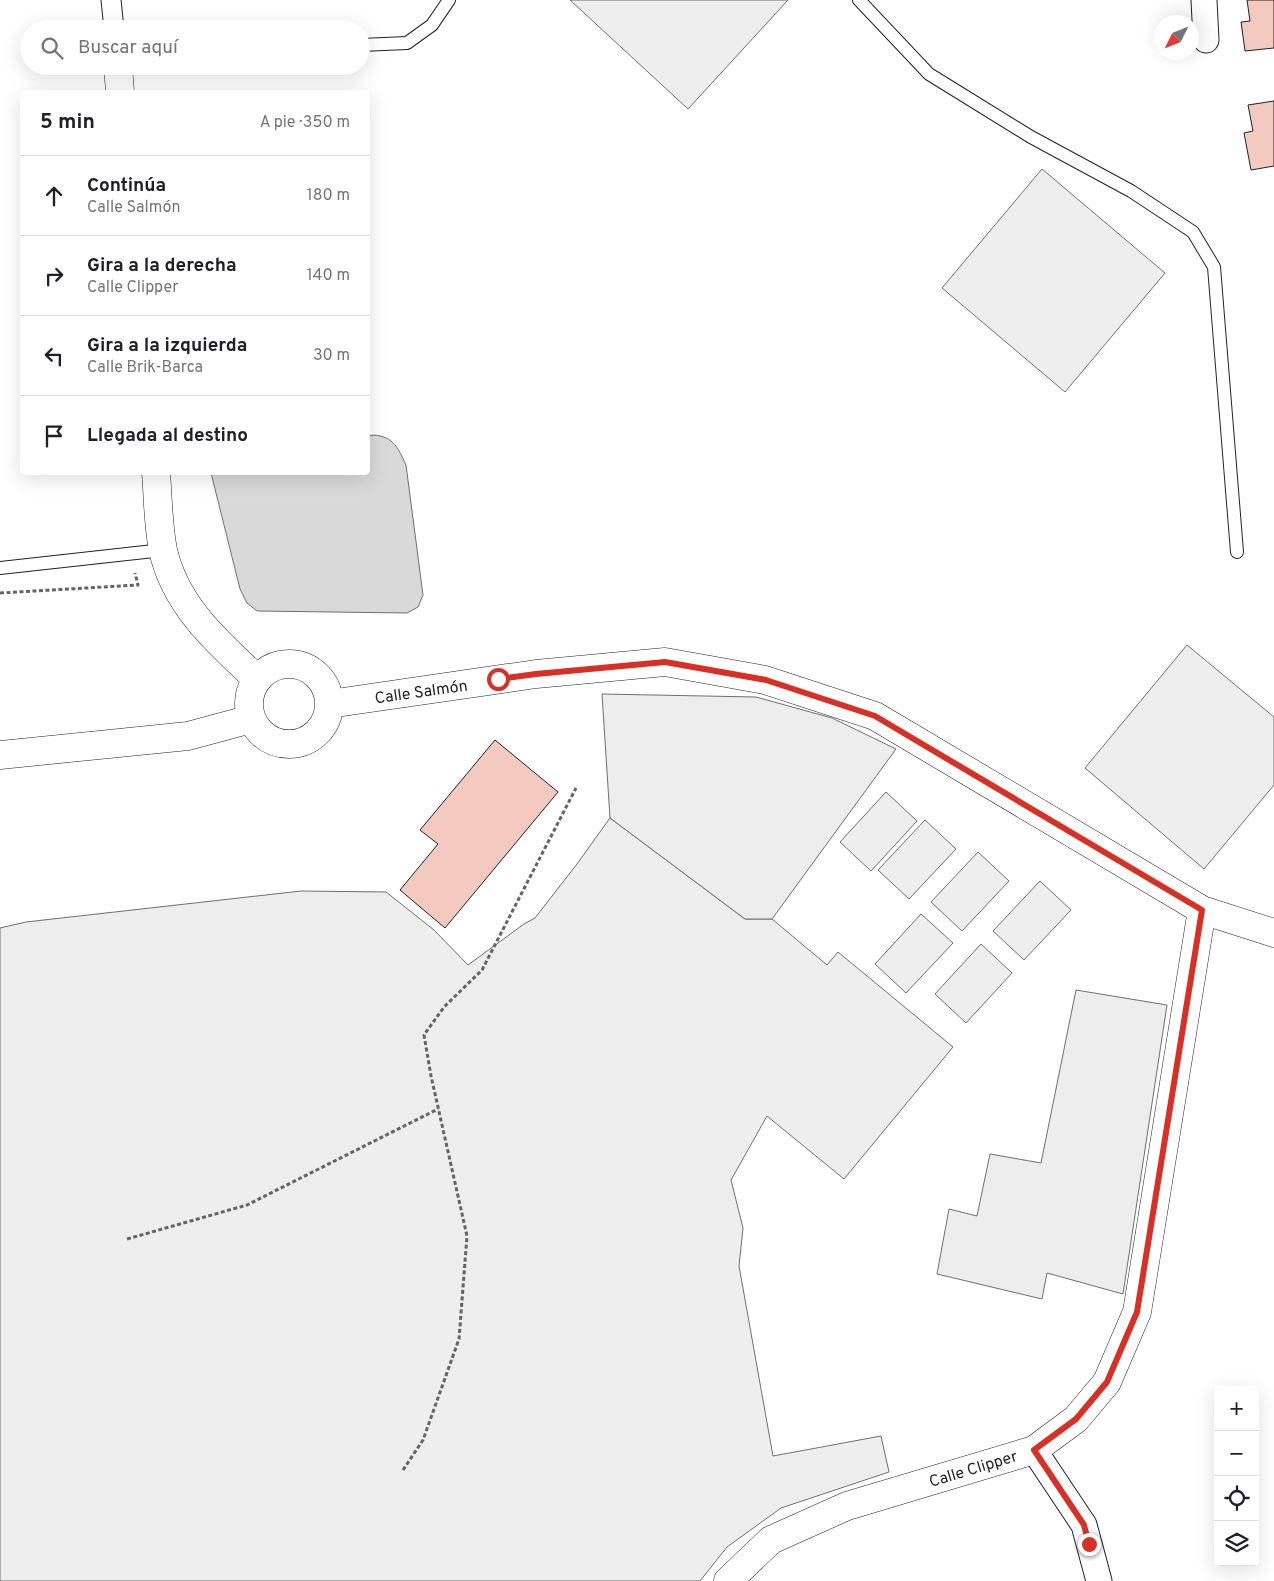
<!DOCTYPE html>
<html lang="es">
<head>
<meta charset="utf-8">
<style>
  body { margin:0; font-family:Overpass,sans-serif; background:#f6f6f6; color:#202124 }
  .controls { position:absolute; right:15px; bottom:15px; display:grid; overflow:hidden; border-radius:5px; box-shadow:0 5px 20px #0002 }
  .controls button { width:45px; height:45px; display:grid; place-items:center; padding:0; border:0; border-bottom:1px solid #e0e0e0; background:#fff; color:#202124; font:25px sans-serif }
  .compass { position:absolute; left:1154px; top:15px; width:45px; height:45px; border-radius:50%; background:#fff; box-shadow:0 5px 20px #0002; rotate:227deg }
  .stop { position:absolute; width:15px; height:15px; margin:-11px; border:4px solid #d93025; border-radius:50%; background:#fff }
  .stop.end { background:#d93025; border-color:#fff; box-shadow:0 1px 5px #0008 }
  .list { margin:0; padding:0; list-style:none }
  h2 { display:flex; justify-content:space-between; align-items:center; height:65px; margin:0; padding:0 20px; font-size:21px }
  h2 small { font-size:16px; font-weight:400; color:#757577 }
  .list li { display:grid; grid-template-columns:32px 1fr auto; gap:15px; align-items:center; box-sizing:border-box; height:80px; padding:0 20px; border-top:1px solid #e0e0e0 }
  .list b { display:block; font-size:19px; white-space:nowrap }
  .list p { margin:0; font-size:16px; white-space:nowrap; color:#757577 }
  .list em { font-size:16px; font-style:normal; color:#757577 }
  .icon { flex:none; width:28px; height:28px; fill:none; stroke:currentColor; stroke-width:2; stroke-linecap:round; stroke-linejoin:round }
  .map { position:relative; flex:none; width:1274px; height:1581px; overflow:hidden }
  .search { position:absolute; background:#fff; box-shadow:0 5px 20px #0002; left:20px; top:20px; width:350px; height:55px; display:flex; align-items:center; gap:12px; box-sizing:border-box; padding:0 18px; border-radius:28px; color:#757577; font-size:19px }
  .panel { position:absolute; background:#fff; box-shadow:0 5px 20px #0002; left:20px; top:90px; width:350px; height:385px; border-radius:5px }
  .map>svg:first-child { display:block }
  .green { fill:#eee; stroke:#6f6f6f }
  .parking { fill:#ededed; stroke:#6f6f6f }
  .water { fill:#d9d9d9; stroke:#6f6f6f }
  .building { fill:#f3c9c0; stroke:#222 }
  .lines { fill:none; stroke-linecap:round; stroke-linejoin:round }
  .service-casing { stroke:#222; stroke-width:14 }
  .pedestrian-casing { stroke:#222; stroke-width:21 }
  .minor-casing { stroke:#222; stroke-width:27 }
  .tertiary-casing { stroke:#222; stroke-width:29 }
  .path { stroke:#646464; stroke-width:3; stroke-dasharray:4 2.5; stroke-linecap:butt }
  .service { stroke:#fff; stroke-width:12 }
  .pedestrian { stroke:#fff; stroke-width:19 }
  .minor { stroke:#fff; stroke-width:25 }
  .tertiary { stroke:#fff; stroke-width:28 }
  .route { stroke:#d93025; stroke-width:6 }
  .labels { text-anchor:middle; stroke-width:4; stroke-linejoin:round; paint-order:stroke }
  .street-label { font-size:16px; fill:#222; stroke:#fff }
</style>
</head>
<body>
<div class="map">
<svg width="1274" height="1581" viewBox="0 0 1274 1581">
  <rect width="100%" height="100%" fill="#fff"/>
  <path class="green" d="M570,0H788L688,109Z
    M1042,169L1165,273L1065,392L942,288Z
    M1187,645L1274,717V785L1204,869L1085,768Z
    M886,792L917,821L871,871L840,842Z
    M610,818L745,919H772L827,965L838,952L953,1047L844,1179L767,1116L731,1180L743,1228L739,1266L773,1456L881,1436L889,1472L781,1508L727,1547L700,1581H0V928L26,922L301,891L386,892L434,930L468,965L524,924L535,918L577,864Z
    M925,820L956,849L909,899L878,870Z
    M978,852L1009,881L962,931L931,902Z
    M1040,881L1071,910L1024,960L993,931Z
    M921,914L953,943L906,993L875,964Z
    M981,944L1012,973L966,1023L935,994Z"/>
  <path class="parking" d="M602,694L756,697L832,718L896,749L772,919H745L610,818Z
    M1076,990L1167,1005L1123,1294L1047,1273L1042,1299L937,1274L949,1209L977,1216L990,1154L1041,1163Z"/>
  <path class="water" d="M374,435C394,437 398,448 406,465L423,595L418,607L407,613L257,611L247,603L240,589L211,473L368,472V436Z"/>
  <path class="building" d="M1247,0H1274V48L1245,51L1241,22L1250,21Z
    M1274,101V166L1251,170L1244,133L1253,131L1248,105Z
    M495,740L558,792L445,928L400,890L438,844L420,830Z"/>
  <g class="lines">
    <defs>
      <path id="service" d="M859,0L929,74L1031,137L1131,191L1193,232L1214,267L1237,552
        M361,45L407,43L432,25L449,0
        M0,568L163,550"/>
      <path id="pedestrian" d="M111,0L114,29"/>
      <path id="minor" d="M1204,0L1206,40
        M1034,1450L1084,1525L1099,1581"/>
      <path id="tertiary" d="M118,66L120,92
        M156,472C158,498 158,525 163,550C175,605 217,642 257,679
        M249 704a40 40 0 1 1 80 0a40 40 0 1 1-80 0Z
        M329,704L536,674L665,662L765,680L875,716L1202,910L1274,933
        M0,755L188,736L251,719
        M728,1581L771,1540L847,1506L1034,1450L1076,1419L1107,1382L1137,1312L1202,910"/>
    </defs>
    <use href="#service" class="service-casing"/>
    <use href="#pedestrian" class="pedestrian-casing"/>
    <use href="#minor" class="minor-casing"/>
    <use href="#tertiary" class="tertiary-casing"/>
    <path class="path" d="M0,593L138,585L135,573
      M127,1239L247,1205L438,1109
      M403,1470L423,1440L459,1339L467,1236L431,1076L424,1035L444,1007L482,970L576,788"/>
    <use href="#service" class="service"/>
    <use href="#pedestrian" class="pedestrian"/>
    <use href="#minor" class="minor"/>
    <use href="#tertiary" class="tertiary"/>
  </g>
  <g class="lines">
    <path class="route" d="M498,679L536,674L665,662L766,680L875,716L1202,910L1137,1312L1107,1382L1076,1419L1034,1450L1084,1525L1089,1544"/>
  </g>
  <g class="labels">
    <g class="street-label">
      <text transform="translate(421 691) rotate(-8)" y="6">Calle Salmón</text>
      <text transform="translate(973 1468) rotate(-17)" y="6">Calle Clipper</text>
    </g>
  </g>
</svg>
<div class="controls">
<button>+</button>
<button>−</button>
<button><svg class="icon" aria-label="locate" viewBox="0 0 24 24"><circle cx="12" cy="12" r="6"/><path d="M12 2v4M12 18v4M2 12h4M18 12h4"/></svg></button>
<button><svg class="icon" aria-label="layers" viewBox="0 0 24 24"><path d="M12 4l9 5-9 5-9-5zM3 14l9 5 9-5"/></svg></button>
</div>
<svg class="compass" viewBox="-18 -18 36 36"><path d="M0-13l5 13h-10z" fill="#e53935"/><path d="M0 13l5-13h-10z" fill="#757577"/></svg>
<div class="stop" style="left:498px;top:679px"></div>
<div class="stop end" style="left:1089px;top:1544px"></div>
<div class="search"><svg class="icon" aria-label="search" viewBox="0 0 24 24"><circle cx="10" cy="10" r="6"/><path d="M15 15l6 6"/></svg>Buscar aquí</div>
<section class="panel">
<h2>5 min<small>A pie · 350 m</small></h2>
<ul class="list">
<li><svg class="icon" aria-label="ahead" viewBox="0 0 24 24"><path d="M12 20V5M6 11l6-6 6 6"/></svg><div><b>Continúa</b><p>Calle Salmón</p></div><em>180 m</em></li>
<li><svg class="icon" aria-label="right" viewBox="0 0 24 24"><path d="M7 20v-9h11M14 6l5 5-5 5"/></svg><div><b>Gira a la derecha</b><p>Calle Clipper</p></div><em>140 m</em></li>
<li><svg class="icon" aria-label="left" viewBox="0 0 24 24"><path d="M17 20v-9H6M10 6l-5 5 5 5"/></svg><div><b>Gira a la izquierda</b><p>Calle Brik-Barca</p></div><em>30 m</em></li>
<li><svg class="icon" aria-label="arrive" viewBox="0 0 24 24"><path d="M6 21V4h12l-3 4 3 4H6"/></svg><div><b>Llegada al destino</b></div></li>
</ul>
</section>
</div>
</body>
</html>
